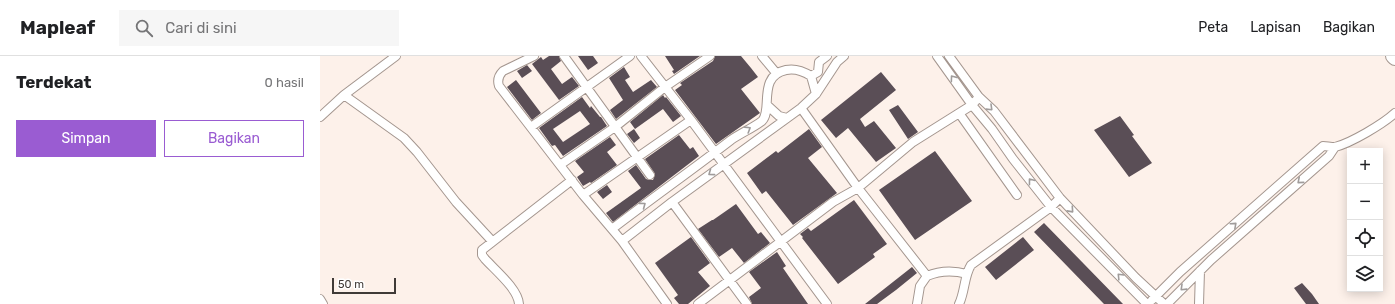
<!DOCTYPE html>
<html lang="id">
<head>
<meta charset="utf-8">
<style>
  body { margin:0; font-family:Rubik,sans-serif; background:#f6f6f6; color:#202124 }
  .controls { position:absolute; right:12px; bottom:12px; display:grid; overflow:hidden; border-radius:0px; box-shadow:0 2px 10px #0003 }
  .controls button { width:36px; height:36px; display:grid; place-items:center; padding:0; border:0; border-bottom:1px solid #e0e0e0; background:#fff; color:#202124; font:20px sans-serif }
  .scale { position:absolute; left:12px; bottom:10px; width:64px; box-sizing:border-box; padding-left:4px; border:2px solid #403a37; border-top:0; font-size:11px; line-height:14px; white-space:nowrap; color:#403a37; -webkit-text-stroke:3px #fff; paint-order:stroke }
  .list { margin:0; padding:0; list-style:none }
  h2 { display:flex; justify-content:space-between; align-items:center; height:52px; margin:0; padding:0 16px; font-size:17px }
  h2 small { font-size:13px; font-weight:400; color:#757577 }
  .actions { display:flex; gap:8px; padding:12px 16px }
  .actions a { flex:1; padding:9px 0; border:1px solid #9a5cd2; border-radius:0px; text-align:center; font-size:14px; color:#9a5cd2 }
  .actions .main { background:#9a5cd2; color:#fff }
  .icon { flex:none; width:22px; height:22px; fill:none; stroke:currentColor; stroke-width:2; stroke-linecap:round; stroke-linejoin:round }
  .map { position:relative; flex:none; width:1075px; height:248px; overflow:hidden }
  header { display:flex; align-items:center; gap:24px; box-sizing:border-box; height:56px; padding:0 20px; background:#fff; border-bottom:1px solid #e0e0e0 }
  header strong { font-size:19px }
  nav { display:flex; gap:22px; margin-inline-start:auto; font-size:14px }
  .search { width:280px; height:36px; background:#f6f6f6; display:flex; align-items:center; gap:10px; box-sizing:border-box; padding:0 14px; border-radius:0px; color:#757577; font-size:15px }
  main { display:flex }
  aside { flex:1; background:#fff }
  .map>svg:first-child { display:block }
  .building { fill:#5a4e56; fill-rule:evenodd }
  .lines { fill:none; stroke-linecap:round; stroke-linejoin:round }
  .street-casing { stroke:#a4968f; stroke-width:10 }
  .highway-casing { stroke:#a4968f; stroke-width:16 }
  .street { stroke:#fff; stroke-width:8 }
  .highway { stroke:#fff; stroke-width:14 }
  .oneway { stroke:#a09c9b }
</style>
</head>
<body>
<header>
<strong>Mapleaf</strong>
<div class="search"><svg class="icon" aria-label="search" viewBox="0 0 24 24"><circle cx="10" cy="10" r="6"/><path d="M15 15l6 6"/></svg>Cari di sini</div>
<nav><a>Peta</a><a>Lapisan</a><a>Bagikan</a></nav>
</header>
<main>
<aside>
<h2>Terdekat<small>0 hasil</small></h2>
<ul class="list">
</ul>
<div class="actions"><a class="main">Simpan</a><a>Bagikan</a></div>
</aside>
<div class="map">
<svg width="1075" height="248" viewBox="0 0 1075 248">
  <rect width="100%" height="100%" fill="#fdf1ea"/>
  <path class="building" d="M229,0H239L241,5L231,13L242,28L252,21L259,30L239,44L212,8L221,1L223,4Z
    M258,0H273L278,7L268,14Z
    M345,0H380L354,18L352,15L354,14Z
    M395,0H421L431,12L438,21L421,33L440,57L396,88L355,34L362,29L360,27L393,5Z
    M207,9L212,15L202,22L197,15Z
    M304,11L310,21L305,24L313,36L331,24L337,31L296,63L290,54L303,44L289,22Z
    M561,16L576,34L540,63L545,71L554,65L576,92L556,106L528,72L516,82L501,64Z
    M196,24L221,57L212,64L187,31Z
    M343,39L345,42L346,41L361,60L353,66L343,53L315,73L310,66Z
    M262,41L270,52L271,50L280,61H281L287,70L243,100L235,89L232,90L219,72ZM260,55L270,68L243,86L233,73Z
    M578,49L598,76L588,83L569,54Z
    M800,60L814,79L812,80L832,107L809,121L774,74Z
    M314,73L320,82L314,87L307,78Z
    M489,73L502,91L488,102L517,137L473,169L446,135L442,138L427,117L456,95L458,97Z
    M359,79L370,93L373,91L379,100L293,166L286,157L321,132L308,115L316,109L326,123L330,124H333L335,118L325,103Z
    M290,81L296,89L287,96L297,109L271,127L270,126L263,130L257,121L264,116L255,105Z
    M615,95L652,145L595,184L559,134Z
    M287,129L292,136L283,143L277,136Z
    M534,144L567,188L553,198L555,201L518,228L482,182L483,181L480,178L488,172L491,175Z
    M416,148L438,178L441,176L450,187L424,207L412,192L399,201L378,173L392,164H393Z
    M724,167L803,248H784L714,176Z
    M371,181L390,207L378,216L390,230L368,248H359L354,242L358,239L335,207Z
    M703,181L714,194L676,224L665,211Z
    M457,196L466,210L463,212L488,248H432L429,241L441,232L429,216Z
    M592,211L597,217L576,234L557,248H545Z
    M982,227L992,238L999,248H986L974,232Z"/>
  <g class="lines">
    <defs>
      <path id="street" d="M214,0L183,15C179,19 177,24 179,30L263,139L302,185L347,248
        M244,0L330,119
        M321,0L371,64L507,248
        M442,0L457,18
        M617,0L652,49L672,73L693,103L731,151L827,248
        M629,0L659,41L674,55L740,142L816,222L844,248
        M491,20L496,38
        M24,39L84,82L97,96L136,146L172,185
        M447,49L459,60L467,62
        M481,52L538,132L607,220
        M639,57L697,139
        M0,61L24,39L76,0
        M211,71L310,0
        M240,109L295,71L345,31L390,0
        M263,139L371,64
        M352,146L427,248
        M292,173C331,143 372,114 411,84C421,77 433,72 442,65C453,54 437,20 466,14C475,12 483,15 491,20L498,16L499,6L507,0
        M302,185L352,146L481,52L496,38L517,6L524,0
        M0,243L3,248
        M832,244L860,216L1003,90C1006,90 1011,91 1015,91C1031,87 1063,68 1075,57
        M199,248C198,233 176,215 165,203L162,199V194L252,124
        M378,248L513,146L538,132L593,86L652,49L659,41
        M597,248L600,230L607,220C621,214 633,214 647,218
        M639,248C645,236 644,220 651,209L731,151L740,142
        M847,248L891,204L1009,100L1015,91
        M879,248L880,215"/>
      <path id="highway" d="M1073,0L1075,2"/>
    </defs>
    <use href="#street" class="street-casing"/>
    <use href="#highway" class="highway-casing"/>
    <use href="#street" class="street"/>
    <use href="#highway" class="highway"/>
  </g>
  <defs><path id="oneway-chevron" d="M-2-3.5L2.5 0L-2 3.5" fill="none" stroke-width="1.6" stroke-linecap="round" stroke-linejoin="round"/></defs>
  <g class="oneway">
    <use href="#oneway-chevron" transform="translate(633 22) rotate(-126)"/>
    <use href="#oneway-chevron" transform="translate(670 52) rotate(44)"/>
    <use href="#oneway-chevron" transform="translate(428 73) rotate(-32)"/>
    <use href="#oneway-chevron" transform="translate(391 117) rotate(144)"/>
    <use href="#oneway-chevron" transform="translate(711 125) rotate(-128)"/>
    <use href="#oneway-chevron" transform="translate(980 125) rotate(139)"/>
    <use href="#oneway-chevron" transform="translate(323 149) rotate(-37)"/>
    <use href="#oneway-chevron" transform="translate(751 154) rotate(48)"/>
    <use href="#oneway-chevron" transform="translate(914 169) rotate(-42)"/>
    <use href="#oneway-chevron" transform="translate(800 220) rotate(-134)"/>
    <use href="#oneway-chevron" transform="translate(863 232) rotate(136)"/>
  </g>
</svg>
<div class="controls">
<button>+</button>
<button>−</button>
<button><svg class="icon" aria-label="locate" viewBox="0 0 24 24"><circle cx="12" cy="12" r="6"/><path d="M12 2v4M12 18v4M2 12h4M18 12h4"/></svg></button>
<button><svg class="icon" aria-label="layers" viewBox="0 0 24 24"><path d="M12 4l9 5-9 5-9-5zM3 14l9 5 9-5"/></svg></button>
</div>
<div class="scale">50 m</div>
</div>
</main>
</body>
</html>
